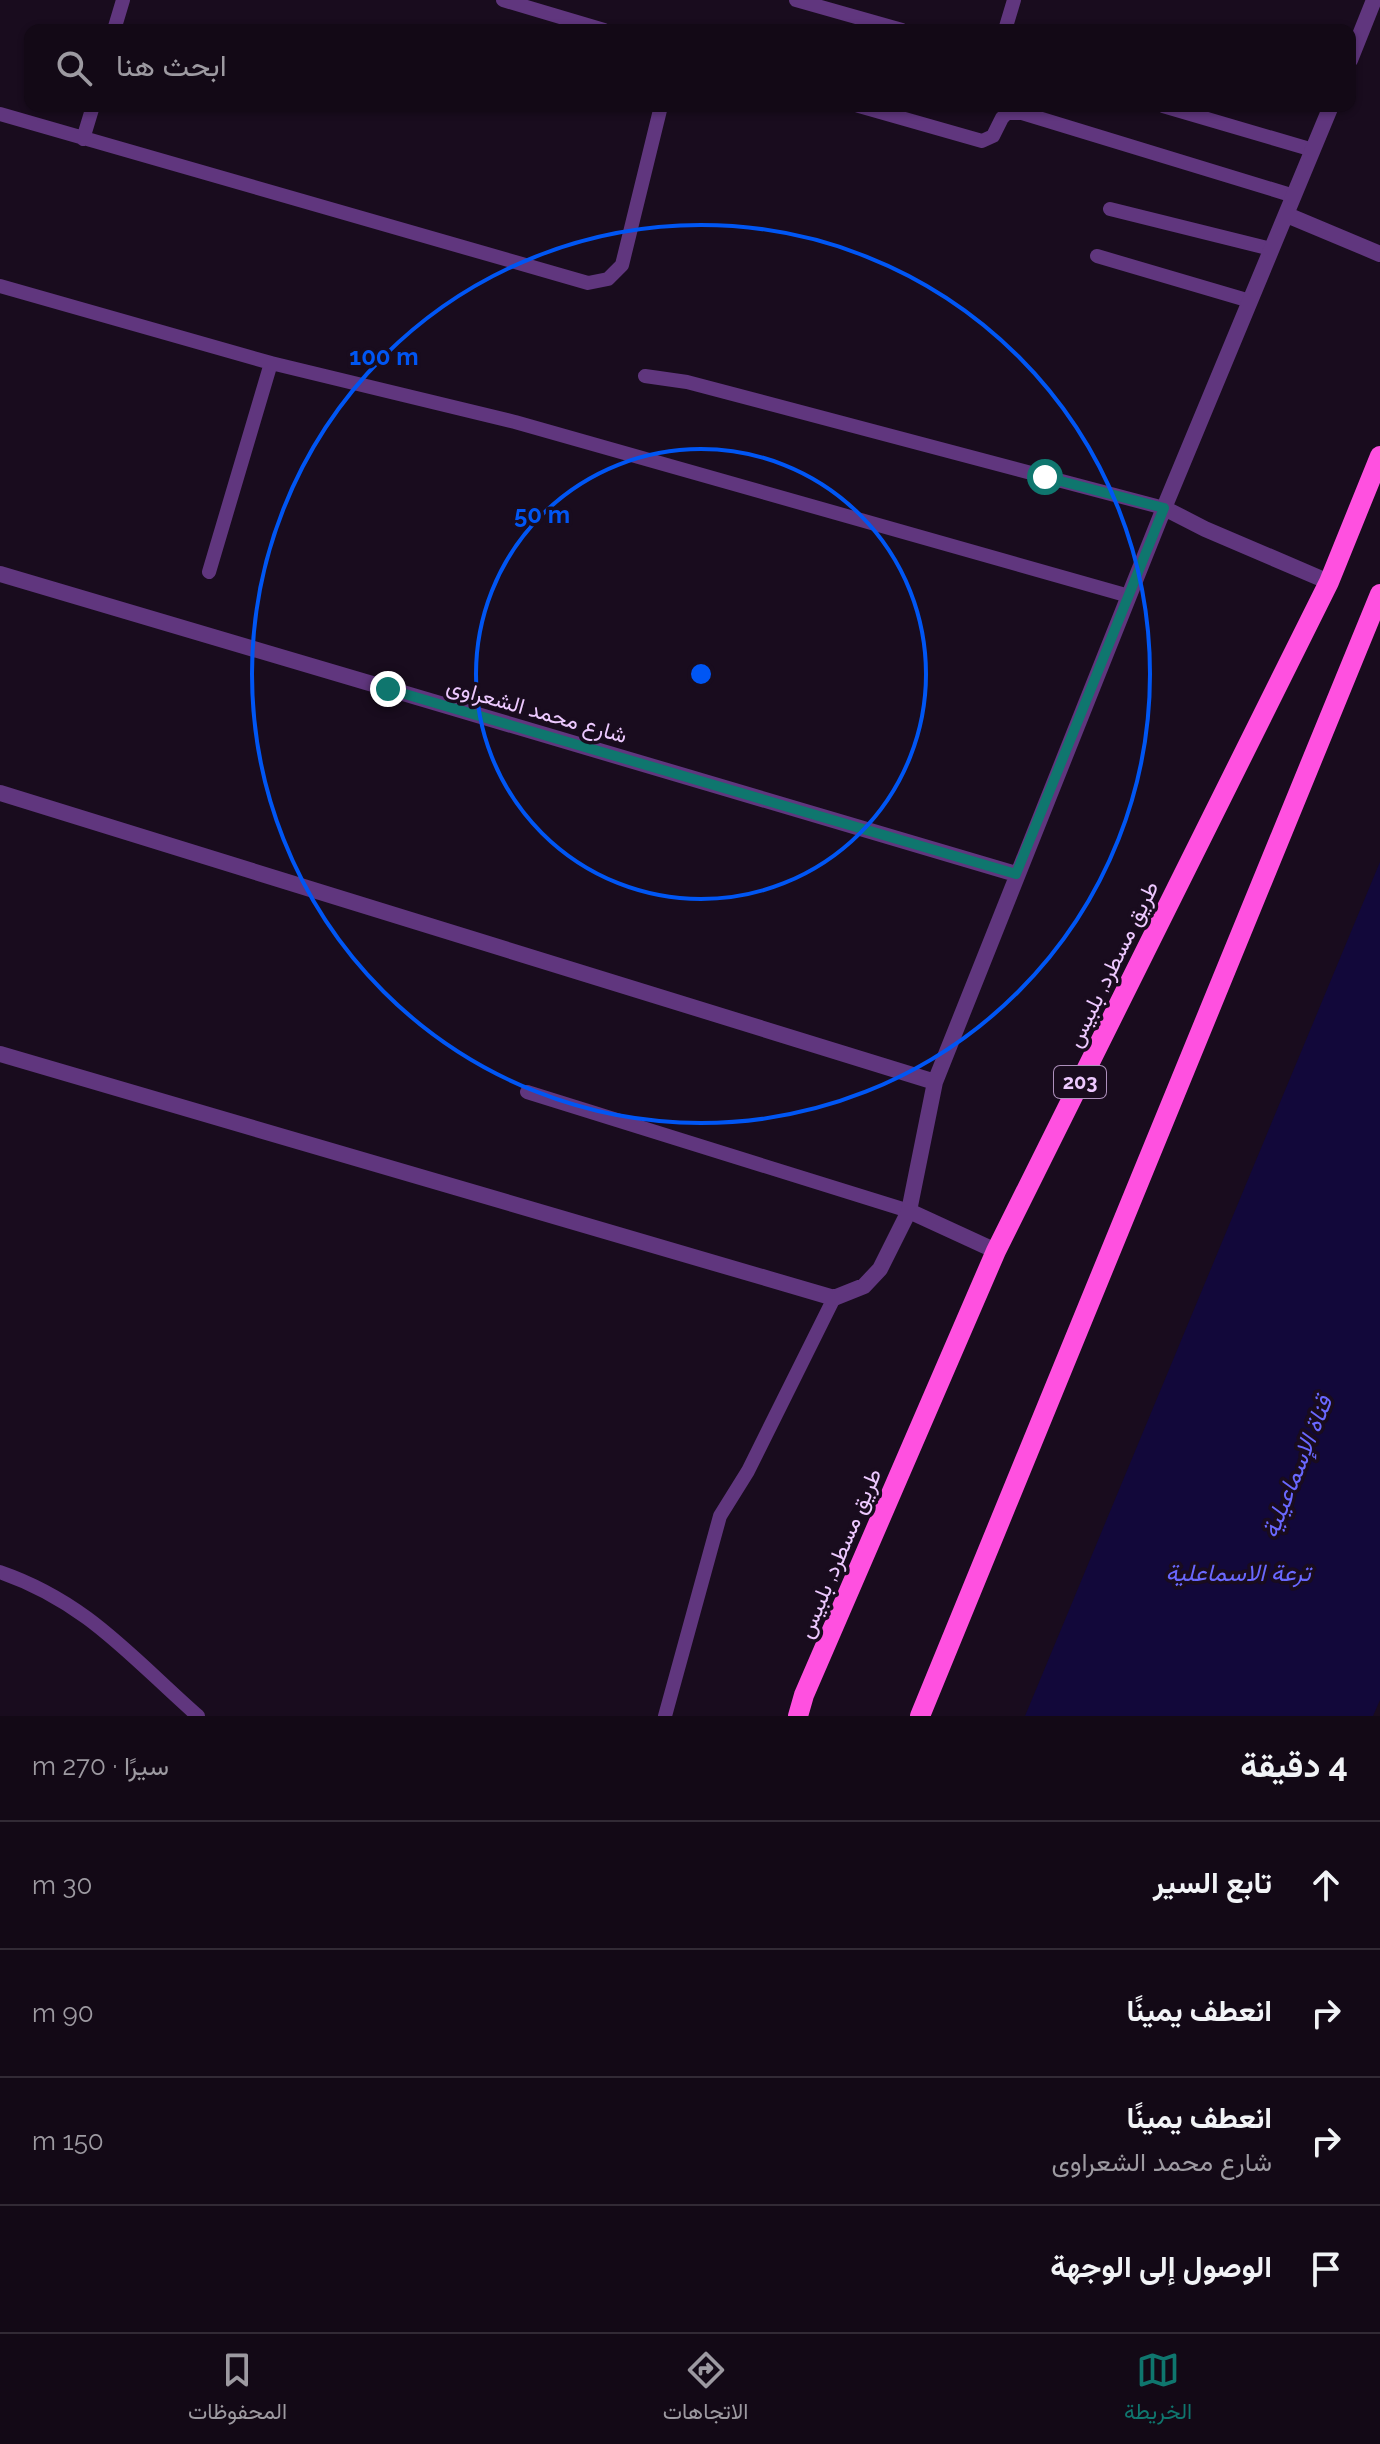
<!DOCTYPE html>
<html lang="ar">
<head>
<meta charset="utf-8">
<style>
  body { margin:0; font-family:Raleway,Vazirmatn,sans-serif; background:#1c121f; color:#f1f3f6; direction:rtl }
  .stop { position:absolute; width:24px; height:24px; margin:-18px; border:6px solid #0f766e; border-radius:50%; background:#fff }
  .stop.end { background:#0f766e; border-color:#fff; box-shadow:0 2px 8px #0008 }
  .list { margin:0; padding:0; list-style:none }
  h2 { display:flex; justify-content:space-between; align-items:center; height:104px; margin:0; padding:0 32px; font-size:34px }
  h2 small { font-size:26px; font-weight:400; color:#9d9aa1 }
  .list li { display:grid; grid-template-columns:52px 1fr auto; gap:24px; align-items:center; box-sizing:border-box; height:128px; padding:0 32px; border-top:2px solid #322a35 }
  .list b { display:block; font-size:30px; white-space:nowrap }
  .list p { margin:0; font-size:26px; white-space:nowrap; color:#9d9aa1 }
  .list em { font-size:26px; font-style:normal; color:#9d9aa1 }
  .icon { flex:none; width:44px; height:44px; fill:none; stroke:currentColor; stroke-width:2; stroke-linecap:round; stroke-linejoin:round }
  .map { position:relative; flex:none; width:1380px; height:1716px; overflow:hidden; direction:ltr }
  .search { position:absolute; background:#130916; box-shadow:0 2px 6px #0004; left:24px; right:24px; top:24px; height:88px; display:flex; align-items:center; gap:20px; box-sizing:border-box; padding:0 28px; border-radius:16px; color:#9d9aa1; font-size:30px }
  .sheet { height:616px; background:#130916 }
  nav { display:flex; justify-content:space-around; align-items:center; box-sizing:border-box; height:112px; border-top:2px solid #322a35; background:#130916; font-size:22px; color:#9d9aa1 }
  nav a { display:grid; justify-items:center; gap:4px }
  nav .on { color:#0f766e }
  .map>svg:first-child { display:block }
  .water { fill:#12083a }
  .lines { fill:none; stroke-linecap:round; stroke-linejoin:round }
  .lane { stroke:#60367e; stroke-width:14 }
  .street { stroke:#60367e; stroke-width:16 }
  .primary { stroke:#ff50e0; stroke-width:20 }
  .route { stroke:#0f766e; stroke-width:10 }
  .ring { fill:none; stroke:#0056f4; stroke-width:4 }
  .labels { text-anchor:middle; stroke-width:7; stroke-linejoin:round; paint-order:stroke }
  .shield { fill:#190c1e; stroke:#ad90bc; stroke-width:2 }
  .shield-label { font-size:20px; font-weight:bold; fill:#edc9ff }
  .street-label { font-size:22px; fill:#edc9ff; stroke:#190c1e }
  .water-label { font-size:24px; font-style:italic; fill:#6a68ff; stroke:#190c1e }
  .centre { fill:#0056f4; stroke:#190c1e; stroke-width:4 }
  .ring-label { font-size:24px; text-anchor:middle; font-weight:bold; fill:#0056f4; stroke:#190c1e; stroke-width:7; stroke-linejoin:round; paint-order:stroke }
</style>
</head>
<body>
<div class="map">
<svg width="1380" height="1716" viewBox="0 0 1380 1716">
  <rect width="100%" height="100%" fill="#190c1e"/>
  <path class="water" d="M1380,862V1700L1373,1716H1025Z"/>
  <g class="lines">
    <path class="lane" d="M503,0L604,30
      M796,0L902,30
      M114,30L123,0
      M1005,30L1014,0
      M859,106L982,141L993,136L1002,118L1007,113H1022L1294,196
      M1163,106L1313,150
      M0,114L588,283L608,279L622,265L661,106
      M83,139L93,106
      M1110,209L1271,249
      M1097,256L1250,301
      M0,286L271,363L515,422L1129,596
      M645,376L687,382L1164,508
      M209,572L271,363
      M527,1092L909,1211
      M0,1572C87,1602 131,1657 198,1716
      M665,1716L720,1516L748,1471L834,1298"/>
    <path class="street" d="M1350,60L1374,0
      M1287,215L1380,254
      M1164,508L1205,529L1329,582
      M0,574L1016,874
      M0,793L935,1082
      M0,1054L834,1298L864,1286L880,1269L909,1211L935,1082L1164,508L1331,106
      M909,1211L996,1251"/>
    <path class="primary" d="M798,1716L804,1695L996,1251L1329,582L1380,456
      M920,1716L1380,594"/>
  </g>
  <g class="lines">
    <path class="route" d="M388,689L1016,874L1164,508L1045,477"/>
  </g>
  <g class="ring">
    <circle cx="701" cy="674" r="225"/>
    <circle cx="701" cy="674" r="449"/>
  </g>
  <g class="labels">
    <rect class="shield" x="1054" y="1066" width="52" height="32" rx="6"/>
    <g class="shield-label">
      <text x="1080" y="1089">203</text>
    </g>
    <g class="street-label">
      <text transform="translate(537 710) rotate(16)" y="8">شارع محمد الشعراوى</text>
      <text transform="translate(1112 964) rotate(-64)" y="8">طريق مسطرد, بلبيس</text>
      <text transform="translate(839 1553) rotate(-67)" y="8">طريق مسطرد, بلبيس</text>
    </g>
    <g class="water-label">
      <text transform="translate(1297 1467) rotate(-68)" y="8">قناة الإسماعيلية</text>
      <text x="1238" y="1581">ترعة الاسماعلية</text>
    </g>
  </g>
  <circle cx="701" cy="674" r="12" class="centre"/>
  <g class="ring-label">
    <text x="384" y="365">100 m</text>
    <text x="542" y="523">50 m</text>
  </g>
</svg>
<div class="stop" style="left:1045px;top:477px"></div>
<div class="stop end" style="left:388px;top:689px"></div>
<div class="search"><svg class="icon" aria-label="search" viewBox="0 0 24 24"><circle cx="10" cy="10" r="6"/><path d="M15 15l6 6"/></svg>ابحث هنا</div>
</div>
<section class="sheet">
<h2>4 دقيقة<small>سيرًا · 270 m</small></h2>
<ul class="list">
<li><svg class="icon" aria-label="ahead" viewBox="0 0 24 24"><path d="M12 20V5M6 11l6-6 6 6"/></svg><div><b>تابع السير</b></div><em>30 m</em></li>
<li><svg class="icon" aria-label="right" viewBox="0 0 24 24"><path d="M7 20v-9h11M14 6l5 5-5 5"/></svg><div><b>انعطف يمينًا</b></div><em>90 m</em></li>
<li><svg class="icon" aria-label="right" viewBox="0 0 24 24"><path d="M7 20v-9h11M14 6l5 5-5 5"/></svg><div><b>انعطف يمينًا</b><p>شارع محمد الشعراوى</p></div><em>150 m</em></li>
<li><svg class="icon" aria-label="arrive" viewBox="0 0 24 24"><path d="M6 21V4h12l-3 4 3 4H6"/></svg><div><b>الوصول إلى الوجهة</b></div></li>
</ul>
</section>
<nav>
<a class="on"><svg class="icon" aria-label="map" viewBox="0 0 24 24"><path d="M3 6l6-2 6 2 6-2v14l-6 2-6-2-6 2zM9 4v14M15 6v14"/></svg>الخريطة</a>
<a><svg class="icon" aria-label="directions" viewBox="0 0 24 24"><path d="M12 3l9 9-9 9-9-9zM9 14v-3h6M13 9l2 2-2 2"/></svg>الاتجاهات</a>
<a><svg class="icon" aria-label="saved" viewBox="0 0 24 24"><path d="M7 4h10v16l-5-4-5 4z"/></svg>المحفوظات</a>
</nav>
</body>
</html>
